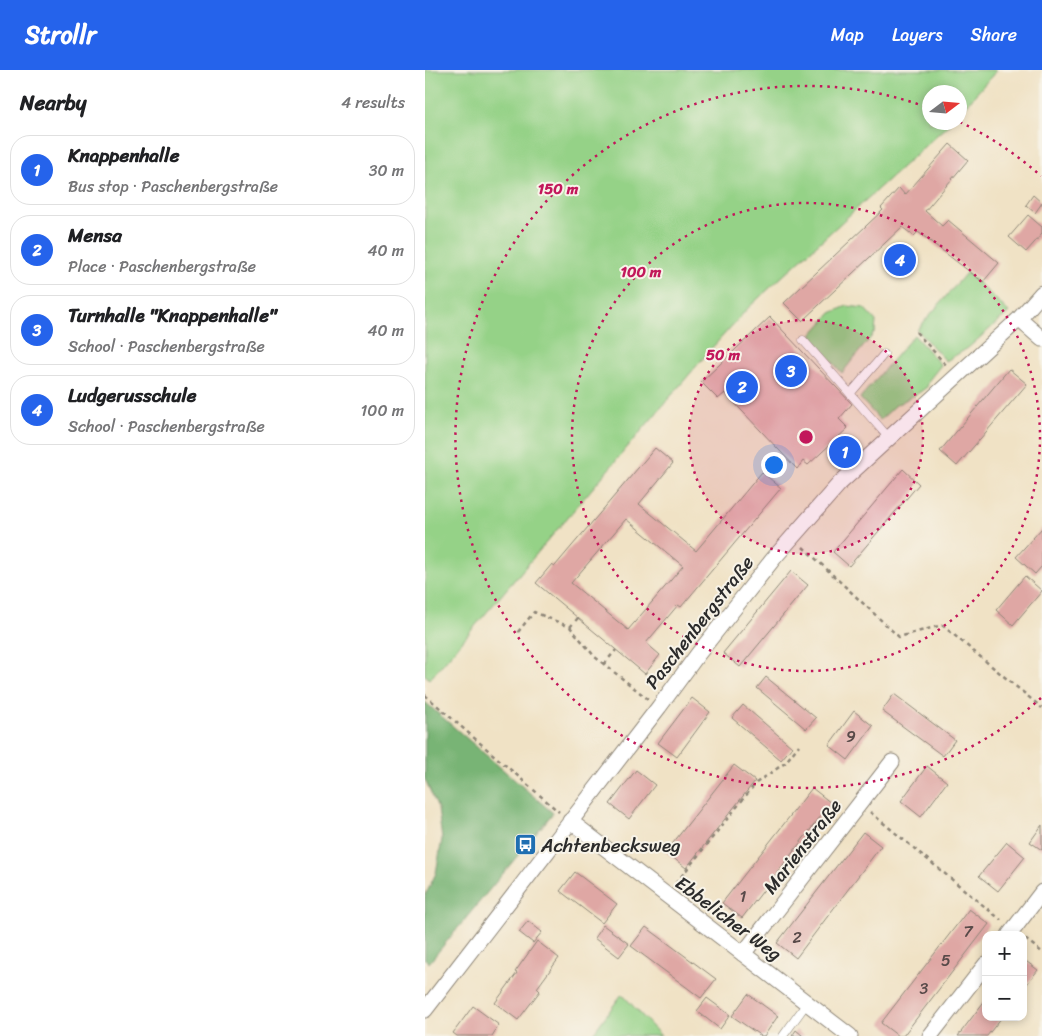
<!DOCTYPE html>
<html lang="en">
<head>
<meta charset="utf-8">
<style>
  body { margin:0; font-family:Sriracha,sans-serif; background:#f6f6f6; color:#202124 }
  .controls { position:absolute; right:15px; bottom:15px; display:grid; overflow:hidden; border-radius:10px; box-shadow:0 2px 8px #0003 }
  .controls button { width:45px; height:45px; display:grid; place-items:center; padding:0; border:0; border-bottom:1px solid #e0e0e0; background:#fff; color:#202124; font:25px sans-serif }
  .compass { position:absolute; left:497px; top:15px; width:45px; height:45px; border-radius:50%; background:#fff; box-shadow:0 2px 8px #0003; rotate:74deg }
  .you { position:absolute; left:348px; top:394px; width:18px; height:18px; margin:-12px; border:4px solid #fff; border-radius:50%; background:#1a73e8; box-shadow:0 0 0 8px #1a73e833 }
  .badge { display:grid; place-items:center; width:32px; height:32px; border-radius:50%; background:#2563eb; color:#fff; font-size:16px; font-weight:700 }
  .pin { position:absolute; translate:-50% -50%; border:2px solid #fff; box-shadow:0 1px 5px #0006 }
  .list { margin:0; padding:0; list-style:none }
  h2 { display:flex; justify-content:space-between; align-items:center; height:65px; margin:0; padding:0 20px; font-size:21px }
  h2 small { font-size:16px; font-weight:400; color:#757577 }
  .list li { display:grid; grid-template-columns:32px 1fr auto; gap:15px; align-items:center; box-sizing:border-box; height:70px; margin:0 10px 10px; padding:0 10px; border:1px solid #e0e0e0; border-radius:20px }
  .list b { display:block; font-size:19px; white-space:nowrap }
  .list p { margin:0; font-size:16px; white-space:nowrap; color:#757577 }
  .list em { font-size:16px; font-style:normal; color:#757577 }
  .map { position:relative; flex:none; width:617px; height:966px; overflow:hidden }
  header { display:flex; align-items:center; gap:30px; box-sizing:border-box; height:70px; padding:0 25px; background:#2563eb; color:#fff }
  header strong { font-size:24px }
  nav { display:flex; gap:28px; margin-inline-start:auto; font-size:18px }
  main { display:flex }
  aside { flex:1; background:#fff }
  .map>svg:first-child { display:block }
  .green { fill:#95d287; stroke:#607e59 }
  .forest { fill:#78b474; stroke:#527050 }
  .building { fill:#dfa7a4; fill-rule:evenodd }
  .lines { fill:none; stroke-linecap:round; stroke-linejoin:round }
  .lane-casing { stroke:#8e8678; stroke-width:9 }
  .street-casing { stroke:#8e8678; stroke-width:17 }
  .path { stroke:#8e8678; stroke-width:2.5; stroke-dasharray:4 4; stroke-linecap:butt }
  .lane { stroke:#fff; stroke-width:8 }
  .street { stroke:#fff; stroke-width:15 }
  .ring { fill:none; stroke:#c2185b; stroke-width:2.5; stroke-dasharray:2.5 5 }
  .labels { text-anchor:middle; stroke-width:4; stroke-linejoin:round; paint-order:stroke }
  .number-label { font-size:16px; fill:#584a49 }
  .street-label { font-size:19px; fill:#2b2b2b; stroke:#f7f3e8 }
  .poi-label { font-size:19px; fill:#2b2b2b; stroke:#f7f3e8; text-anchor:start }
  .centre { fill:#c2185b; stroke:#f7f3e8; stroke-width:2.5 }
  .ring-label { font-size:15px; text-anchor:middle; font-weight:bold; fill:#c2185b; stroke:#f7f3e8; stroke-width:4; stroke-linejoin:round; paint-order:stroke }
</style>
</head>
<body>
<header>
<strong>Strollr</strong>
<nav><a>Map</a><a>Layers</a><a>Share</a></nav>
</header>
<main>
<aside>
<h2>Nearby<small>4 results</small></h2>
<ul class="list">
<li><span class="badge">1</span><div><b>Knappenhalle</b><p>Bus stop · Paschenbergstraße</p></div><em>30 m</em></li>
<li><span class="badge">2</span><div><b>Mensa</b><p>Place · Paschenbergstraße</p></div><em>40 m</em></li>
<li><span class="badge">3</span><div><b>Turnhalle &quot;Knappenhalle&quot;</b><p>School · Paschenbergstraße</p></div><em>40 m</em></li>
<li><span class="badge">4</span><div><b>Ludgerusschule</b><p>School · Paschenbergstraße</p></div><em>100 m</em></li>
</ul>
</aside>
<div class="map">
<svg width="617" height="966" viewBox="0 0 617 966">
  <rect width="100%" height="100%" fill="#f7f3e8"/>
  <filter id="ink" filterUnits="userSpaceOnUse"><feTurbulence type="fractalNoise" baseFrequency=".02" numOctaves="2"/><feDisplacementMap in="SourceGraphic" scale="10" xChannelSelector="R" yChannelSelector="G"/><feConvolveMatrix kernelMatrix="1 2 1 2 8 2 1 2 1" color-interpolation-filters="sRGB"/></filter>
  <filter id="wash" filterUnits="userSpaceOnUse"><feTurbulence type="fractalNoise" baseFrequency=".0096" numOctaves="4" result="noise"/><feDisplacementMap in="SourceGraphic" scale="20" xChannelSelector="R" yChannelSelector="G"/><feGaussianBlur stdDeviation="1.12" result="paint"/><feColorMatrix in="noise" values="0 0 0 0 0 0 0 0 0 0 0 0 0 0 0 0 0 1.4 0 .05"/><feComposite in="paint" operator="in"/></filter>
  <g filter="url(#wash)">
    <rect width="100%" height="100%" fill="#f0e2c5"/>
    <path class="green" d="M0,0H572L535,42L534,22H504V52L525,53L324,237L286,279L5,609L0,605Z
      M542,202L584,242L543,278L521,291L492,260Z
      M422,236L439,238L451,251L450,262L417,303L385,266L406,243Z
      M489,265L516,295L504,310L502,317L495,322L471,335L455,350L435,328Z
      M197,924L236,966H166Z"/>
    <path class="forest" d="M0,632L128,743L4,893L0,889V826L11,803L17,769L13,739L0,709Z"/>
    <g id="blocks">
      <path class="building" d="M525,74L543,90L500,141L517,156L523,150L574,193L558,212L497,165L493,162L489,166L477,157L377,251L359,233L458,140L456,138L474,118L480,125Z
        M608,125L617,133L610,143L601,135Z
        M603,145L617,157V164L601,182L584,167Z
        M345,247L427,334L414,349L423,358L383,395L378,391L372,399L300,323L293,329L276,312Z
        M584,299L602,314L532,396L515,381Z
        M230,378L248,393L214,434L271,481L337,402L356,418L256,537L253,535L221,573L235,585L220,604L111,513L127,494L130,496ZM201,449L258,496L203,560L146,513Z
        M478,399L494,414L424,496L408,482Z
        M617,458V496L610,504L591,487Z
        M366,501L383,515L315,597L298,583Z
        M600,506L617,521L588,555L571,540Z
        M341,607L391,648L381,659L332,618Z
        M469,624L530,670L518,686L457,641Z
        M267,628L285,642L252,687L233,673Z
        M318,635L367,677L356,690L307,648Z
        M429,641L448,656L423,690L404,675Z
        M309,695L330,711L261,798L241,782Z
        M502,696L522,712L496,747L476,731Z
        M211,700L230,715L204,749L185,734Z
        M387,718L406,733L317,848L297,833Z
        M617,755V780L605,772Z
        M438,762L456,776L371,888L352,873Z
        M582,772L600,787L573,821L554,806Z
        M150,802L192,834L177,853L135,821Z
        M544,839L564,854L478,966H473L456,953Z
        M103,851L117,862L108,873L94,862Z
        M178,855L204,874L194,887L169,868Z
        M221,857L291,909L276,928L206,876Z
        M112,871L134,888L112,918L115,921L93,950L70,933L92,903L90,902Z
        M598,889L613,900L598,919Z
        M323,924L353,946L339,966H336L307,946Z
        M282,928L305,945L295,959L272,941Z
        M561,929V947H577L562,966H533Z
        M48,936L74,955L67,966H32L28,963Z
        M371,960L378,966H367Z"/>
    </g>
  </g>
  <g filter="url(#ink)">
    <use href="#blocks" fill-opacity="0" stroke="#8e8678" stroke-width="1"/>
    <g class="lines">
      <defs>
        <path id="lane" d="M378,270L464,368
          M425,324L459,284
          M358,966L382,933"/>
        <path id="street" d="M594,249L617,269
          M145,751L425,966
          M584,865L617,822
          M318,884L467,692
          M0,940L234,637L273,584L349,488L415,413L594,249L617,223
          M505,966L561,894"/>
      </defs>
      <use href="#lane" class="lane-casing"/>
      <use href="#street" class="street-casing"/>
      <path class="path" d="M491,262L522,296
        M378,477L474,567L517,555L617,638
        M145,557L153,548
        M93,562L109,542L145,557L170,587L223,629
        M179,594L191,580
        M0,625L134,742
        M445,742L576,850
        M251,813L331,713L360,693L374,675
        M600,869L617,882"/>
      <use href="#lane" class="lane"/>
      <use href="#street" class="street"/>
    </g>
  </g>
  <circle cx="381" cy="367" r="117" fill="#c2185b" fill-opacity=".12"/>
  <g class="ring">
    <circle cx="381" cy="367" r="117"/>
    <circle cx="381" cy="367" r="234"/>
    <path d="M616 628A351 351 0 1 1 504 38M535 52A351 351 0 0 1 616 106"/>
  </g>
  <defs>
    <symbol id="bus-square" viewBox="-11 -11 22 22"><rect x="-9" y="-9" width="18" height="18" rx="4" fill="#1f6fb2" stroke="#f7f3e8"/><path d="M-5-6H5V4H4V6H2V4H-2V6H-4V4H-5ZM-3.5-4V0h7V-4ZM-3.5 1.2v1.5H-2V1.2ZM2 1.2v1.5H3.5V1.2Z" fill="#fff"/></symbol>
  </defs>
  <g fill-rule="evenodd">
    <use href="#bus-square" x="88" y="762" width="25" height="25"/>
  </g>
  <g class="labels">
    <g class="number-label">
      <text x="426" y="672">9</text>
      <text x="318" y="832">1</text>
      <text x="543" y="867">7</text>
      <text x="372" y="873">2</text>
      <text x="521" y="896">5</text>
      <text x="499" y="924">3</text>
    </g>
    <g class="street-label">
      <text transform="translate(274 552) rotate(-52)" y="7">Paschenbergstraße</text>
      <text transform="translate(377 776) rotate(-52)" y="7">Marienstraße</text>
      <text transform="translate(304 848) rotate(37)" y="7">Ebbelicher Weg</text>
    </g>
    <g class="poi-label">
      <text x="116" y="782">Achtenbecksweg</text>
    </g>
  </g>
  <circle cx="381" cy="367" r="8" class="centre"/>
  <g class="ring-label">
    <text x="133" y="124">150 m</text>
    <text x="216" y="207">100 m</text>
    <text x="298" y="290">50 m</text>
  </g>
</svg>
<div class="controls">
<button>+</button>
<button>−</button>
</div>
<svg class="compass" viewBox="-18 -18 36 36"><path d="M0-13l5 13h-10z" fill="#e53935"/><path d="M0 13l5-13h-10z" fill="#757577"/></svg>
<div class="you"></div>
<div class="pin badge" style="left:420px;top:382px">1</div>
<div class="pin badge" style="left:317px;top:317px">2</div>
<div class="pin badge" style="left:366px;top:301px">3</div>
<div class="pin badge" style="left:475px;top:190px">4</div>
</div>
</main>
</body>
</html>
